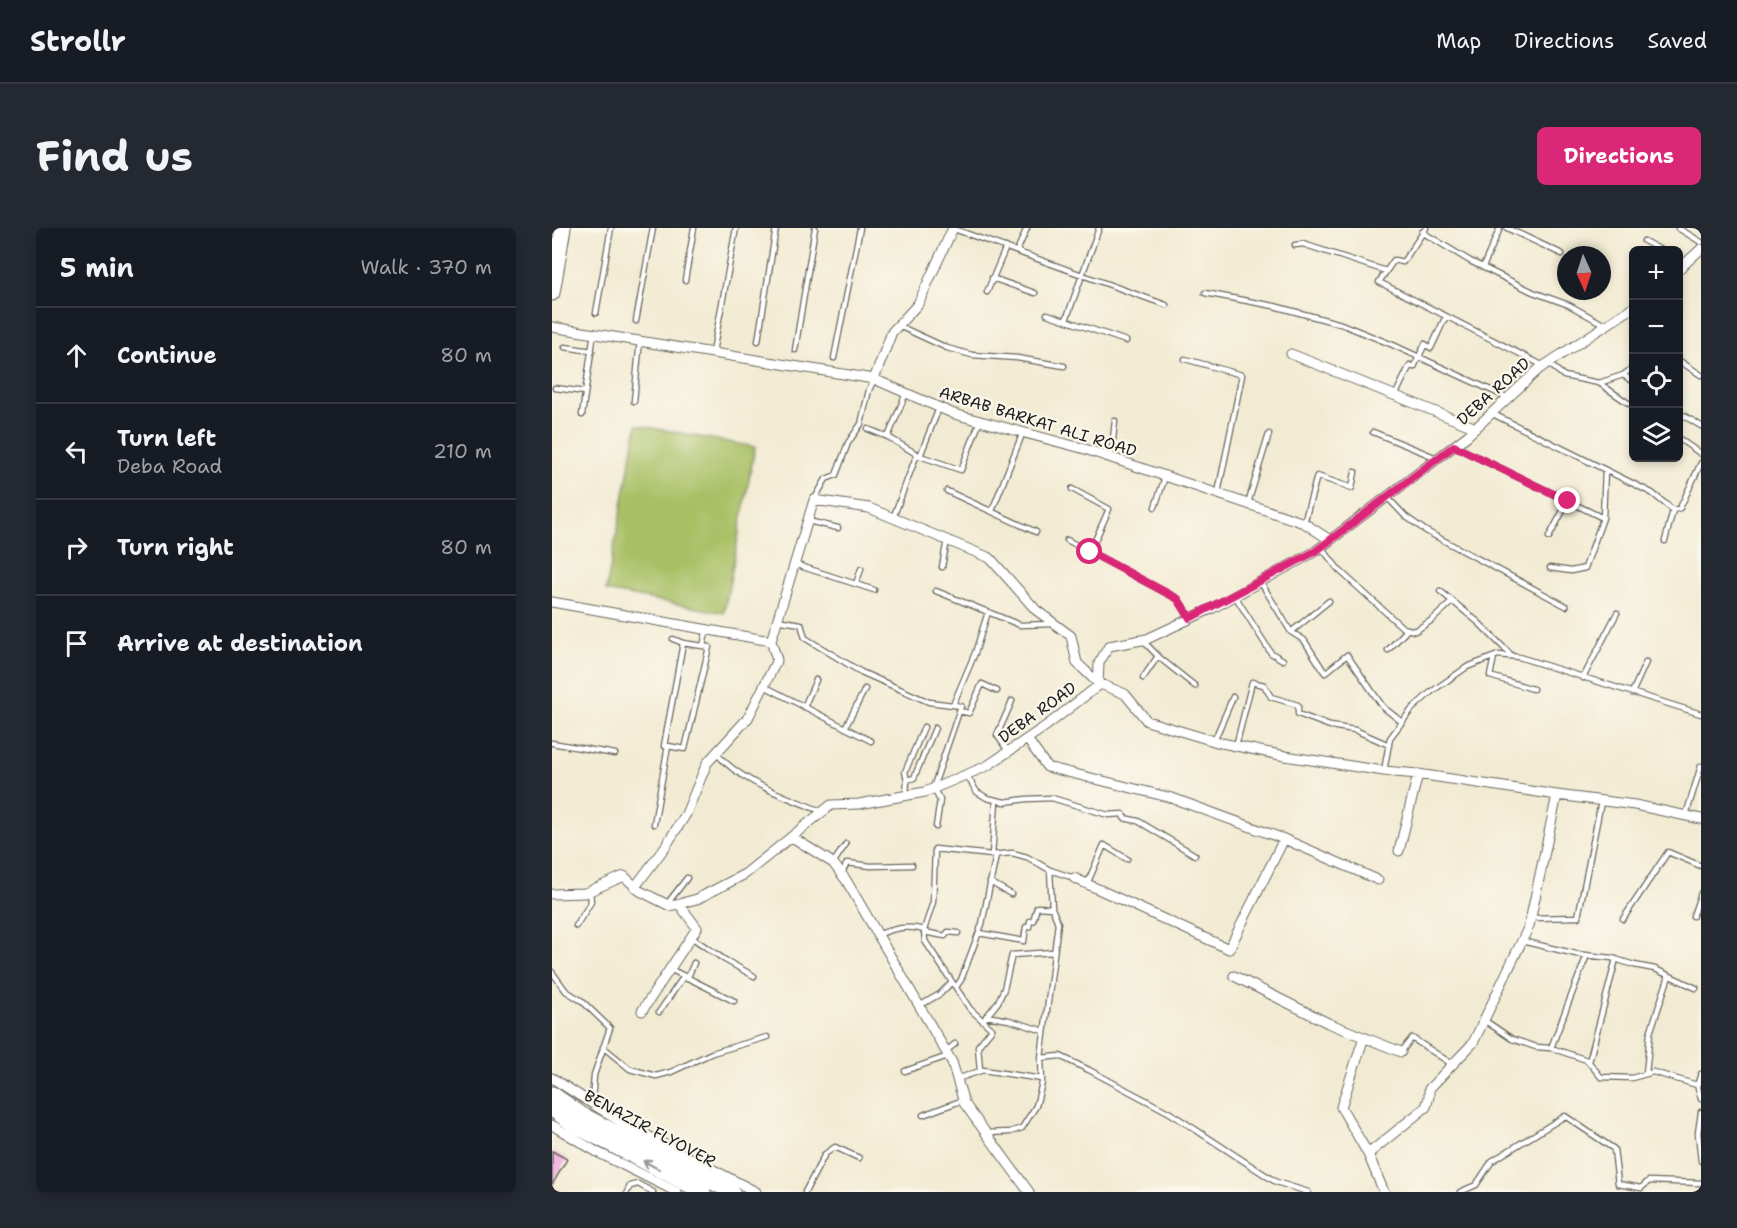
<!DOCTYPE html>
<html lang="en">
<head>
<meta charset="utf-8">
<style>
  body { margin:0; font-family:"Shantell Sans",sans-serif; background:#242831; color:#f1f3f6 }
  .controls { position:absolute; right:18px; top:18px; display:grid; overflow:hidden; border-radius:9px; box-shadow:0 3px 9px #0003 }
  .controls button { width:54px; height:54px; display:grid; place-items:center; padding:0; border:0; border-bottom:2px solid #363941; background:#171b24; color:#f1f3f6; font:30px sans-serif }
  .compass { position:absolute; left:1005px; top:18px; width:54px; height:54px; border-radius:50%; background:#171b24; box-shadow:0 3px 9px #0003; rotate:177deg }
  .stop { position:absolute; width:18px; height:18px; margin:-14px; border:4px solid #db2777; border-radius:50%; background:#fff }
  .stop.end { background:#db2777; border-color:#fff; box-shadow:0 2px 6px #0008 }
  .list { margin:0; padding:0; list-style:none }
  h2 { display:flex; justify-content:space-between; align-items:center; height:78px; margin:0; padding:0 24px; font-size:26px }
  h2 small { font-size:20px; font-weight:400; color:#9ea1a6 }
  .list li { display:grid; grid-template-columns:39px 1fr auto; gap:18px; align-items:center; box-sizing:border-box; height:96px; padding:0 24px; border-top:2px solid #363941 }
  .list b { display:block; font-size:22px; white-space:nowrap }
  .list p { margin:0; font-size:20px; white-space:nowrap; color:#9ea1a6 }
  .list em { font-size:20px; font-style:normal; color:#9ea1a6 }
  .icon { flex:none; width:33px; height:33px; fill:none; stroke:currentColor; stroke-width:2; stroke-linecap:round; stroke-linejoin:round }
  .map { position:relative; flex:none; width:1149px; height:964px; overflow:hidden; border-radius:9px }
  header { display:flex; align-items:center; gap:36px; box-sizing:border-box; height:84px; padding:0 30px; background:#171b24; border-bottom:2px solid #363941 }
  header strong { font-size:28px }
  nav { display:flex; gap:33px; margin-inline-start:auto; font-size:21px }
  .intro { display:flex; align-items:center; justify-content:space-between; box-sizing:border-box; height:144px; padding:0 36px }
  h1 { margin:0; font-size:42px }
  .button { padding:15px 27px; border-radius:9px; background:#db2777; color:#fff; font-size:21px; font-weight:700 }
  main { display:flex; gap:36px; padding:0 36px }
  aside { flex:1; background:#171b24; border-radius:9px; box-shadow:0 3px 9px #0003 }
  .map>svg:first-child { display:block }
  .park { fill:#a8bf64; stroke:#626e40; stroke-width:1.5 }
  .building { fill:#eea7de }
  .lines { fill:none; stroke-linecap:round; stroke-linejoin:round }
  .service-casing { stroke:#67645c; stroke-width:7 }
  .minor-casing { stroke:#67645c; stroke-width:11 }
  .primary-casing { stroke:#67645c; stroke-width:17 }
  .service { stroke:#fff; stroke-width:4.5 }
  .minor { stroke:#fff; stroke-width:9 }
  .primary { stroke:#fff; stroke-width:15 }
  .oneway { stroke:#999 }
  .route { stroke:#db2777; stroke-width:8 }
  .labels { text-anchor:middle; stroke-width:4.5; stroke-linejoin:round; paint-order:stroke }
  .street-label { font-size:16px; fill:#1c1c1c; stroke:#fbf7ec }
</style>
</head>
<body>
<header>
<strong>Strollr</strong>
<nav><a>Map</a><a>Directions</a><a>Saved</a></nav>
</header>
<div class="intro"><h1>Find us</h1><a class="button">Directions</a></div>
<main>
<aside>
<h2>5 min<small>Walk · 370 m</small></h2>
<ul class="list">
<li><svg class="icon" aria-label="ahead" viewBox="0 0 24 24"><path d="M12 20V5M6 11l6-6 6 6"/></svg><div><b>Continue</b></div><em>80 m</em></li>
<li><svg class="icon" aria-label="left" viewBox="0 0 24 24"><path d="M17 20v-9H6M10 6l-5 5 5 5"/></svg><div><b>Turn left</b><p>Deba Road</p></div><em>210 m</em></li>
<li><svg class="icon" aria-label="right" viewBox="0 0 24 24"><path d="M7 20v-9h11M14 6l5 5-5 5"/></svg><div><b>Turn right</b></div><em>80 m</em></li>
<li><svg class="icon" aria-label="arrive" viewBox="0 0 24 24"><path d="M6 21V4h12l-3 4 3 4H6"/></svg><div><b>Arrive at destination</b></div></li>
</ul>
</aside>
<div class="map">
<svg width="1149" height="964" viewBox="0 0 1149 964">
  <rect width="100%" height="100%" fill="#fbf7ec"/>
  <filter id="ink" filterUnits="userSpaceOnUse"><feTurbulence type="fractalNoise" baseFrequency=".0167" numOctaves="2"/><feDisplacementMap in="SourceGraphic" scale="12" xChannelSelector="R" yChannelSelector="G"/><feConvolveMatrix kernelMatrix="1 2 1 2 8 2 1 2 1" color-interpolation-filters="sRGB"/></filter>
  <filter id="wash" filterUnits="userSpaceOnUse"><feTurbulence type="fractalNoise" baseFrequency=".008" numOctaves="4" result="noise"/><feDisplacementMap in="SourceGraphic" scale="24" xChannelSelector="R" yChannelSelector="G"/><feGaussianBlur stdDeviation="1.35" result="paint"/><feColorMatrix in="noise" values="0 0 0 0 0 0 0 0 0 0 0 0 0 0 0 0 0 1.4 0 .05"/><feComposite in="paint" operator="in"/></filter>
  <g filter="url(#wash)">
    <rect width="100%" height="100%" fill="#f2ebd3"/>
    <path class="park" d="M85,197L203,219L172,385L54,363Z"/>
    <g id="blocks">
      <path class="building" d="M0,923L15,931L0,957Z"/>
    </g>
  </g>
  <g filter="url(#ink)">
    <use href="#blocks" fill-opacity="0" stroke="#67645c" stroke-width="1.5"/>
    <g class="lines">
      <defs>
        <path id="service" d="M874,0L851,34L842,32L827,54L990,137
          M955,0L1010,26
          M1126,0L1149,14
          M402,1L614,77
          M870,4L918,33L981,64L1017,77L1053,97
          M1092,13L1109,22
          M743,17L751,16L834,43
          M465,23L475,0
          M931,39L948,0
          M440,50L483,65
          M133,52L142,0
          M435,64L454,19
          M653,65L722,78L789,96L841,117L956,170
          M44,85L59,0
          M495,86L574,113
          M514,92L547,0
          M84,93L101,0
          M347,98L395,120L420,127L465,130L512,138
          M206,113L224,0
          M13,119L40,123
          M243,122L263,0
          M161,124L184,0
          M282,130L308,0
          M633,131L690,147L666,265
          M1126,132L1149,147
          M996,135L1012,148L1047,155L1071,147L1082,139
          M1071,147L1082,154
          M1047,155L1082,179
          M3,160L33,164
          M843,168L858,137L862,139L873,116L879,120L894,88
          M82,173L88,112
          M1126,184L1149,198
          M939,185L1100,265L1121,282
          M30,187L42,104
          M316,201L336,209L368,228L409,242L428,193
          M821,204L885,230
          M336,209L354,165
          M1126,210L1149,226
          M902,218L1051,290
          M368,228L387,180
          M559,229L563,193
          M520,261L557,281L538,324
          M395,263L484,304
          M835,269L853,288L874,303L1014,378
          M262,272L274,251L284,247L296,215L309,196L317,162L322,152
          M696,275L717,206
          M603,279L613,249
          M1121,282L1128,280L1149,235
          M440,283L471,204
          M341,290L365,226
          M256,293L286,300
          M752,295L765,248L800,260L803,244
          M997,309L1016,273
          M515,312L626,371L638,390
          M1113,313L1121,282
          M769,319L787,342L851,400L863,403L880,392L901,373
          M242,336L322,362
          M390,339L395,312
          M998,340L1019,343L1033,340L1051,290L1053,242
          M708,353L739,404L752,412L773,445L795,427L831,479L850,494
          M304,356L309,341
          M384,363L468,397L500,396
          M888,363L926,394L960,428
          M683,368L719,425L731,432
          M224,392L249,396L253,410L309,444L377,474L409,478L381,560L388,572L384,599
          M739,404L777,373
          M121,411L131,415
          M591,413L609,431L643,458
          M836,422L856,401
          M942,429L938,448L981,461
          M591,450L606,428
          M1031,450L1065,385
          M212,458L319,513
          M1080,465L1094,434
          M401,477L423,425L436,384
          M252,479L264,452
          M407,483L417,485L430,456L445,463
          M293,500L313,461
          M662,513L681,469
          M0,515L63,526
          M116,518H112L131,415L151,418
          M684,518L700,454L712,457L719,469L746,477V486L778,498L803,502L837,517
          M456,523L445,507L460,473
          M164,525C191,556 234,568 271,584
          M832,543L838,510L860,481L879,464L915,439L946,427L967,429L1149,486
          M415,548L425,564L435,570L453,574L474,571L500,570L556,587L571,586L572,590L586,593L643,627
          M355,552L353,544L372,499
          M354,567L355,552L362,550L383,500
          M1134,587L1149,538
          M102,596L116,518L133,521L157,419L151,418L155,400
          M440,627L444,573
          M281,635L294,616
          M289,647L295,635L319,638L360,637
          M438,654L459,666
          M535,656L552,617L575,631
          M115,676L135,650
          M1141,688L1149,665
          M979,690L1026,689L1049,574
          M1071,691L1116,624L1149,638
          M24,698L39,674L38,662
          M372,704L393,708L396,704L406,705
          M427,705L472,713L474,699H477L478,693H481L485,679L500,680
          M326,707C341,700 355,697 372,702
          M139,709L173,732L202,748
          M970,713L1024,726L1060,730L1082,737L1103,741L1144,760
          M118,741L182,773
          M0,744L14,763L30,773L58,800L42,847L40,875
          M135,751L142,735
          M404,759L409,752L430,696L444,627
          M367,778L388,766L400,754
          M107,784L132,748
          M434,788L457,792L492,803
          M932,792L960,811L984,819L999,820L1035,832L1049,849L1080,850L1101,844L1145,857
          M431,793L446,774L452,761L460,727L501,724
          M51,819L78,841L104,848L119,844L160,825L215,809
          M999,820L1035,727
          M394,823L403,816
          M849,824L860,810L900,836
          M489,830L508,828L537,842L618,885L724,954L756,964
          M1037,834L1064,731
          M353,843L396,828
          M428,843L426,818L440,801L418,781L373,713L372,702L381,674L383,621L440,627L460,625L475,629L498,642L522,650
          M1094,846L1098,805L1117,748
          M1149,846L1145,857L1149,871
          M405,851L431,842L490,851
          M1149,884L1146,905L1149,933
          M371,887L411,872
          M433,905L458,904L470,900L484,878L490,855L489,830L506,695L500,680L498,642
          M75,964L78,958L86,956L101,964
          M253,964L273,926L283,919L307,930
          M908,964L924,957L940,933L1013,888L1062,921L1066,956L1089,960L1097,953L1149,955"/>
        <path id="minor" d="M1126,42L1149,21
          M0,99L322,151L402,186L533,221L752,295L778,312
          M739,126L924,200
          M322,151L340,104L366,76L401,0
          M0,374L219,413
          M475,511L495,539L620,570L732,611L826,652
          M240,609L281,635L294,652L400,834L412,875L477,964
          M847,623L866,546
          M522,650L677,721L732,611
          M83,659L113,619L134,586L155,535L196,490L225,432L219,413L262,272L317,280L438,330L484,382L519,408L525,435L546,455L573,466L595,493L665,514L733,528L832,543L866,546L1005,567L1083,577L1149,591
          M0,666L33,665L72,648L88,663L118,678L145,671L193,646L279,577L307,576L373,564L435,538L494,498L546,458L547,435L557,418L595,411L661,380L764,323L915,208L987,141L1082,79
          M682,748L776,795L849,824
          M90,783L145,700L127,676
          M812,809L789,879L816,926L832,964
          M0,850L69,894L204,964
          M0,897L45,924L125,964
          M816,926L874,879L877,869V861L921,815L977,698L1005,567"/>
        <path id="primary" d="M0,65L11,0
          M0,866L30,887L180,964
          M0,881L22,897L151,964"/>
      </defs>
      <use href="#service" class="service-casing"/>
      <use href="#minor" class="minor-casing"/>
      <use href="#primary" class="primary-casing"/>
      <use href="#service" class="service"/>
      <use href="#minor" class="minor"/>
      <use href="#primary" class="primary"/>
    </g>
    <defs><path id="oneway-shaft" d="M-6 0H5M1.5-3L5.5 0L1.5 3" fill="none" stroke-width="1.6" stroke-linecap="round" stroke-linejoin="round" transform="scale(1.5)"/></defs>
    <use class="oneway" href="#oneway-shaft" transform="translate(99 937) rotate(-152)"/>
  </g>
  <g class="lines" filter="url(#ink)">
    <path class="route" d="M538,324L626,371L638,390L764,323L902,218L1016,273"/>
  </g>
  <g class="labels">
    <g class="street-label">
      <text transform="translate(941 163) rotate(-42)" y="6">DEBA ROAD</text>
      <text transform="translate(486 193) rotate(17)" y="6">ARBAB BARKAT ALI ROAD</text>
      <text transform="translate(485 484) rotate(-36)" y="6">DEBA ROAD</text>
      <text transform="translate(98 900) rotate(28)" y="6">BENAZIR FLYOVER</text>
    </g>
  </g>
</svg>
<div class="controls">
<button>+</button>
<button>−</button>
<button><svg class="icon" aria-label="locate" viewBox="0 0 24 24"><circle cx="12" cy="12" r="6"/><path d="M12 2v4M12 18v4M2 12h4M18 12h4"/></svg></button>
<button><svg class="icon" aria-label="layers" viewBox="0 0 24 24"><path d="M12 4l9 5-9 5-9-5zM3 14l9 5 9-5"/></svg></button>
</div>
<svg class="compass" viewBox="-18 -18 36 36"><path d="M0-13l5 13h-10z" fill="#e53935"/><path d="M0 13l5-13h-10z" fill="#9ea1a6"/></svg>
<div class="stop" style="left:538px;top:324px"></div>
<div class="stop end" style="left:1016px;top:273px"></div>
</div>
</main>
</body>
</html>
